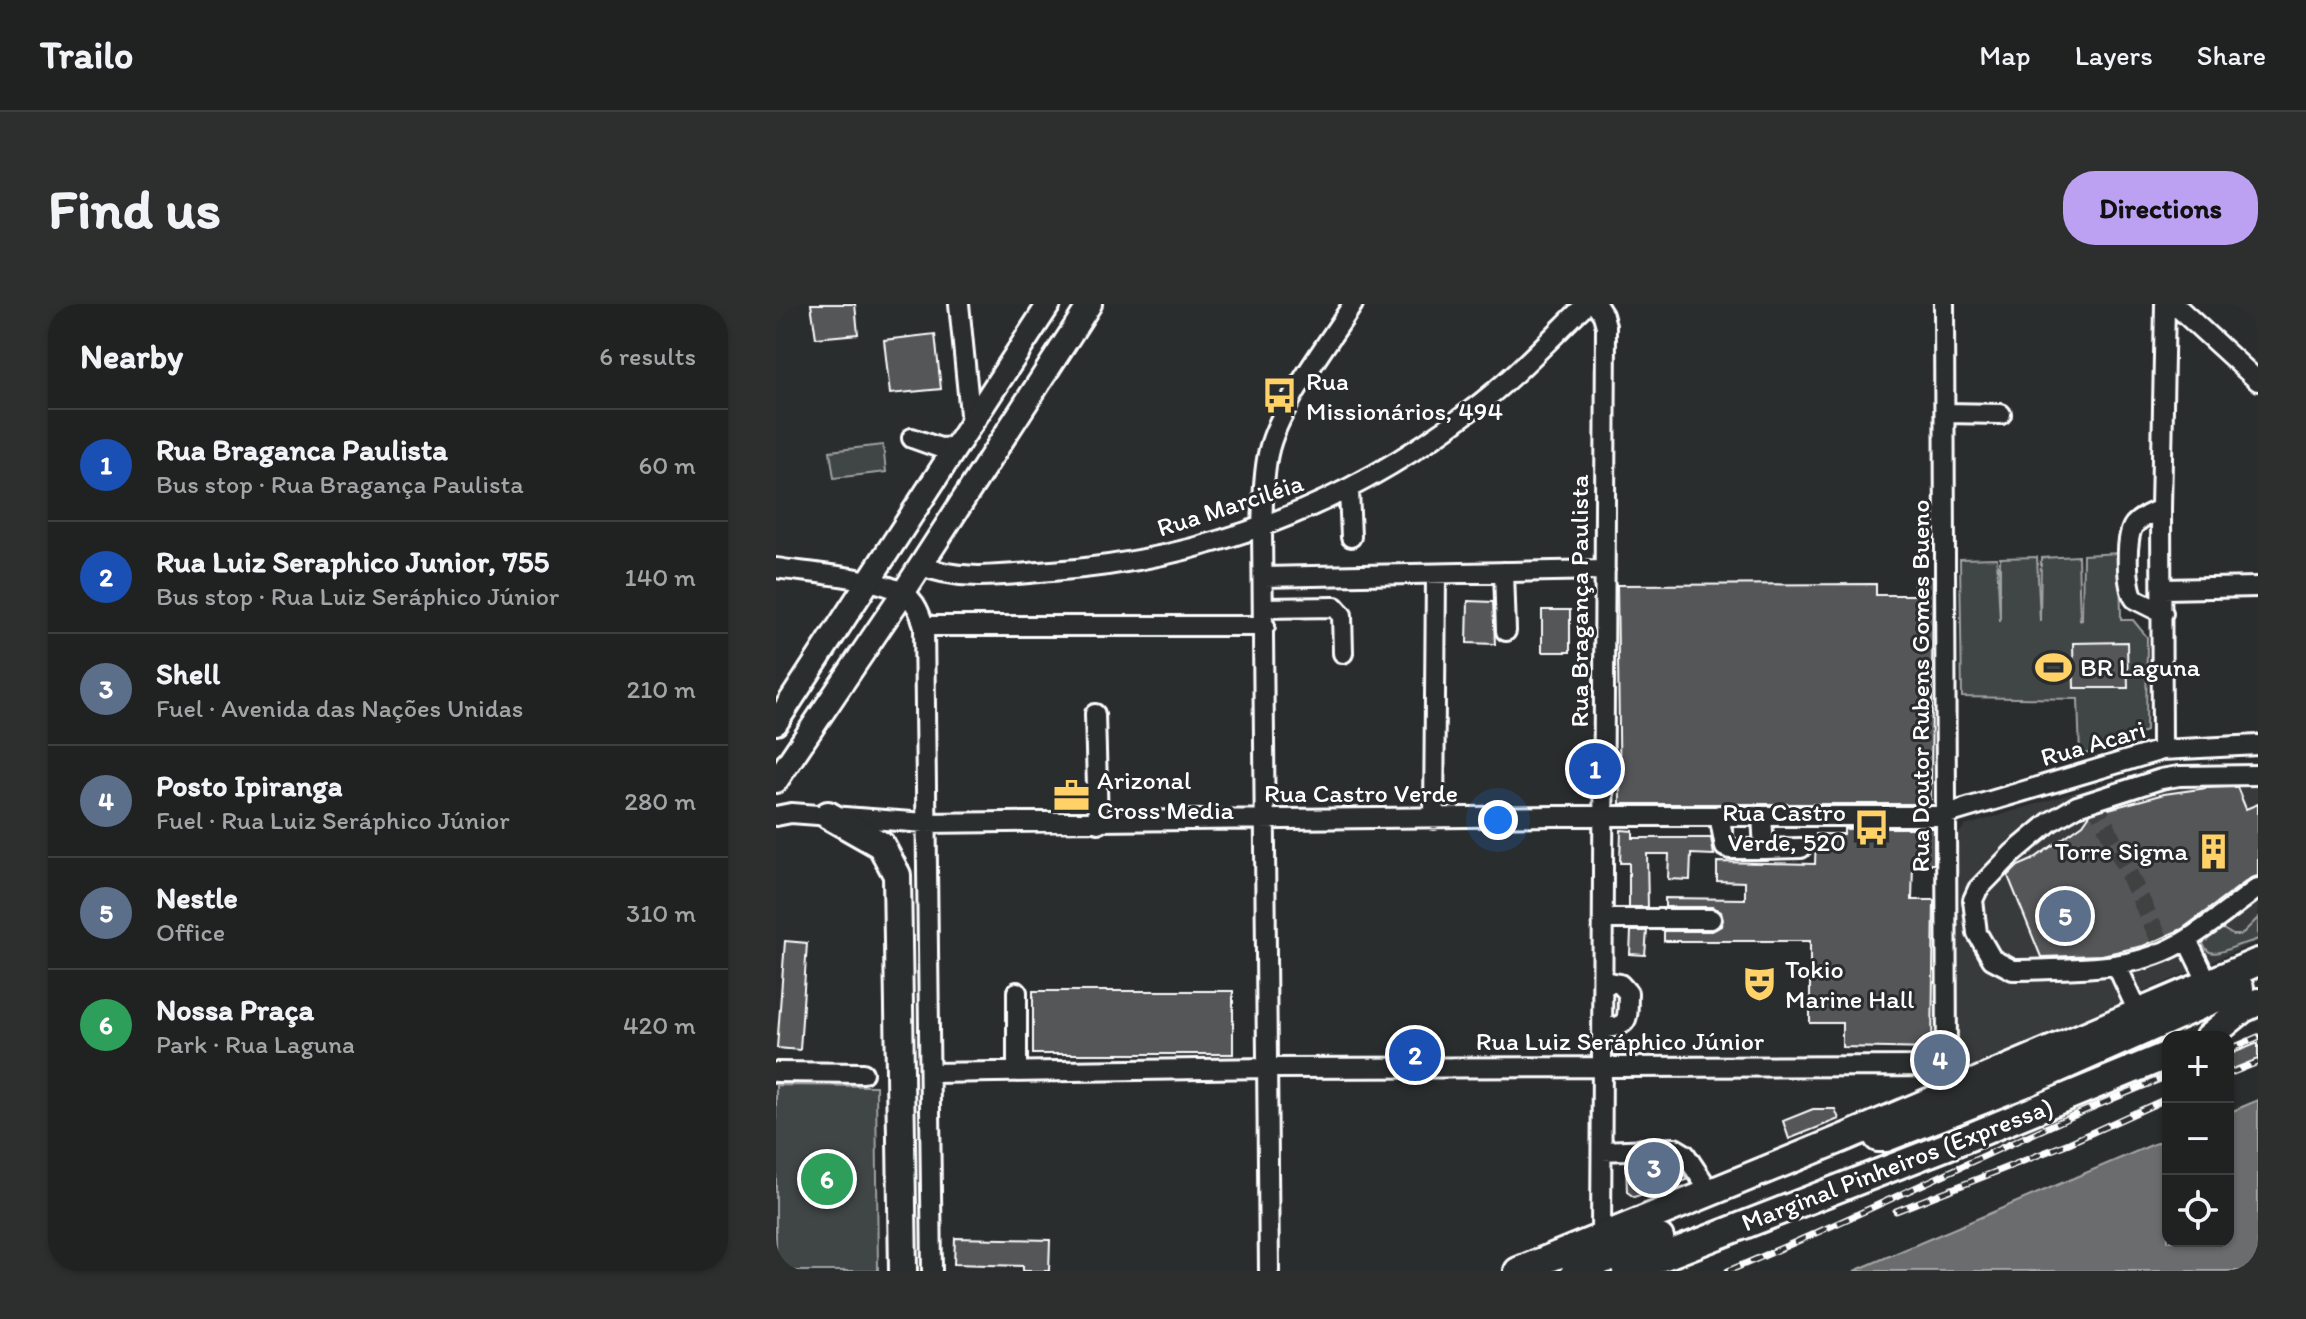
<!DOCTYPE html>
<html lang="en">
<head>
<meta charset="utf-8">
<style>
  body { margin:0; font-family:Itim,sans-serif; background:#2d2f2f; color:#f1f3f6 }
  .controls { position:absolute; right:24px; bottom:24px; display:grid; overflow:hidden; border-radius:16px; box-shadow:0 2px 6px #0004 }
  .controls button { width:72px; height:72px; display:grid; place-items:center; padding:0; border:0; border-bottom:2px solid #3d3f40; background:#202222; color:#f1f3f6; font:40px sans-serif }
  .you { position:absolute; left:722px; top:516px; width:28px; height:28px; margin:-20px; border:6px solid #fff; border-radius:50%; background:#1a73e8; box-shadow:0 0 0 12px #1a73e833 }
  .badge { display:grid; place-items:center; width:52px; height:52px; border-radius:50%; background:#bca0f2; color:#fff; font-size:26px; font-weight:700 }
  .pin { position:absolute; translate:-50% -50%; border:4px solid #fff; box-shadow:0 2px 8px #0006 }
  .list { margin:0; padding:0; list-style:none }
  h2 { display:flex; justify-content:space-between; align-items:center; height:104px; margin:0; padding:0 32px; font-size:34px }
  h2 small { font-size:26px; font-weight:400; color:#a2a4a5 }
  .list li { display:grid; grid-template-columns:52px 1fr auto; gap:24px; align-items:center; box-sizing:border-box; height:112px; padding:0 32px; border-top:2px solid #3d3f40 }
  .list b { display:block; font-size:30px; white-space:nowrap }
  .list p { margin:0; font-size:26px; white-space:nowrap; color:#a2a4a5 }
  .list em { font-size:26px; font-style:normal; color:#a2a4a5 }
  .icon { flex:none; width:44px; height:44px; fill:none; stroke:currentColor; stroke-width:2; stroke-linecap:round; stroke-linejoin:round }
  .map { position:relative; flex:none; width:1482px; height:967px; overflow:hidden; border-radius:32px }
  header { display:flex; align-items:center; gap:48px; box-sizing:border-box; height:112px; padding:0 40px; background:#202222; border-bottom:2px solid #3d3f40 }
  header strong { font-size:38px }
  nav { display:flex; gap:44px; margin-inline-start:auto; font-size:28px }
  .intro { display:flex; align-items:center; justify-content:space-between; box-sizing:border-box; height:192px; padding:0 48px }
  h1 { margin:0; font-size:56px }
  .button { padding:20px 36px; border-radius:32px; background:#bca0f2; color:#111; font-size:28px; font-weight:700 }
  main { display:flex; gap:48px; padding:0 48px }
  aside { flex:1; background:#202222; border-radius:32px; box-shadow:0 2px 6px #0004 }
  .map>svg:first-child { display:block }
  .built { fill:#373a3b }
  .green { fill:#414445; stroke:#a0a2a2; stroke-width:2 }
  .water { fill:#6a6c6d; stroke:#a6a7a7; stroke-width:2 }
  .building { fill:#555758; stroke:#fff; stroke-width:2 }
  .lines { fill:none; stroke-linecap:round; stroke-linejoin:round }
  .minor-tunnel { stroke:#3f4243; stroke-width:18; stroke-dasharray:18 9; stroke-linecap:butt }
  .minor-casing { stroke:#fff; stroke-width:24 }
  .major-casing { stroke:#fff; stroke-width:28 }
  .highway-casing { stroke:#fff; stroke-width:32 }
  .minor { stroke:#2a2d2e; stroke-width:18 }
  .major { stroke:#2a2d2e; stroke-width:22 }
  .highway { stroke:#2a2d2e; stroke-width:26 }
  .rail-casing { stroke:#fff; stroke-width:7 }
  .rail { stroke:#2a2d2e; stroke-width:4; stroke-dasharray:12; stroke-linecap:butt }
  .labels { text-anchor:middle; stroke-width:6; stroke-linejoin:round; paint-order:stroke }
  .poi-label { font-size:26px; fill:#fff; stroke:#2a2d2e; text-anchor:start }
  .street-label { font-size:26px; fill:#fff; stroke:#2a2d2e }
</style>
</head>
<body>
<header>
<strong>Trailo</strong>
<nav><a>Map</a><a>Layers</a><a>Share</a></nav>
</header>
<div class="intro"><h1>Find us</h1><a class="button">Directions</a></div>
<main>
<aside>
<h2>Nearby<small>6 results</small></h2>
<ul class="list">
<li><span class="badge" style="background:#1a4fb4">1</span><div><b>Rua Braganca Paulista</b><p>Bus stop · Rua Bragança Paulista</p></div><em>60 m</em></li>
<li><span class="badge" style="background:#1a4fb4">2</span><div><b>Rua Luiz Seraphico Junior, 755</b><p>Bus stop · Rua Luiz Seráphico Júnior</p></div><em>140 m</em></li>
<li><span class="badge" style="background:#5c6f8a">3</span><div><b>Shell</b><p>Fuel · Avenida das Nações Unidas</p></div><em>210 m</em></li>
<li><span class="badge" style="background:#5c6f8a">4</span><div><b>Posto Ipiranga</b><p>Fuel · Rua Luiz Seráphico Júnior</p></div><em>280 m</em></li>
<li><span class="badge" style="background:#5c6f8a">5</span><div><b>Nestle</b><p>Office</p></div><em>310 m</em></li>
<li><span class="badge" style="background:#2e9e5b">6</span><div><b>Nossa Praça</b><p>Park · Rua Laguna</p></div><em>420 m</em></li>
</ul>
</aside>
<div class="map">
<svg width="1482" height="967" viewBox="0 0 1482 967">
  <rect width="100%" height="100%" fill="#2a2d2e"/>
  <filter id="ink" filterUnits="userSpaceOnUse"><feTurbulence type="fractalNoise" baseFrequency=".0125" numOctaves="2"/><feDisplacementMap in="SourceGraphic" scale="16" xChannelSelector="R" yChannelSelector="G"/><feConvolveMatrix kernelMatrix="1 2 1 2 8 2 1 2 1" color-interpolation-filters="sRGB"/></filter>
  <g filter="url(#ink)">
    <path class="built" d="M1482,458V637L1197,764L1182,748L1181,531L1189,522L1387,461Z"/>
    <path class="green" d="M107,141L110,168L58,174L54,147Z
      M1344,249L1345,316H1357L1371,333L1370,427L1304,452L1302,395L1186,393L1184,255L1221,254L1224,317V254L1261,253L1264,317L1265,254L1302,252L1304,316H1306L1307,251Z
      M1482,614V635C1476,638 1469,639 1463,641C1448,646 1431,658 1426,636L1442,622L1457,631H1465Z
      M0,781L100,782L102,967H0Z"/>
    <path class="water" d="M1482,796V967H1078L1392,834V937H1452V809Z"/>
    <path class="building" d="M35,0H79L82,30L40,34Z
      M159,30L165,85L114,90L108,36Z
      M1138,273H1157L1155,495L1149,500H844L841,281L1100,280V291H1138Z
      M692,297L717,298L719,340L691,339Z
      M766,306H794V348H766Z
      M1351,338L1352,384H1298L1297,339Z
      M1461,483L1470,505L1482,500V572L1475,574L1406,625L1367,642L1326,651L1265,653L1232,572L1242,562L1256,556L1307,520L1314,510L1388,490L1431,484Z
      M1108,524H1158V560H1137L1136,596H1158L1156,745L1066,743V719H1034V637H888V627H936L945,622L947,616L945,608L936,603H889V594L969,595V578L941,577V558L1039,560L1040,530H1068V525Z
      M845,526L857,527V534H935L938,551L915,550L914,576L892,575L893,550H871L872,603H853V559H844Z
      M855,627H871L869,651L854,650Z
      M9,637L31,639L24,746L1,744Z
      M257,687H457V750H257Z
      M1482,739V755L1452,767V751Z
      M1037,805H1059L1063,815L1013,835L1007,817Z
      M896,856L901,859L911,876L858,893L851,888L850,858Z
      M179,934L274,936L273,967H247V962L178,960Z"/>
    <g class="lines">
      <path class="minor-tunnel" d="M1318,496L1389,647"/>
      <defs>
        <path id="minor" d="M183,0L195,120
          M820,0L827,11L830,22L825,933
          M1168,0L1171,764
          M1398,0L1482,77
          M1169,109L1225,110
          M136,134L164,144L180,143
          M573,186L575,233
          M1385,205C1376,209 1365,213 1358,221C1349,232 1350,284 1359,295L1387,309
          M144,261C185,279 233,270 276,267C430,256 572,201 694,107C736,76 772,37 810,0
          M0,264C33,269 102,273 129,290C140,298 144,309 148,322L156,967
          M728,268L730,327
          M487,273L829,266
          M1387,285L1482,283
          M488,304L559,303L566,311L567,349
          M148,322H489
          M319,410L322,519
          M1386,446L1385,205L1389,0
          M1482,471L1403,472L1385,475L1301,502L1274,518L1236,550L1202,585L1197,596L1201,629L1216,655L1237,666C1297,664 1359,669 1412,635C1436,620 1459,601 1482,584
          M943,511L949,543L954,545H988
          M0,512L15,509L149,519L779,512H1156L1171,510L1386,446L1482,441
          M986,512L988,545L1025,544
          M658,515L660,270
          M828,615H935
          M1411,636L1432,679
          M1341,662L1362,708
          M241,688V768
          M827,724C856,723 851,713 852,689L844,680L827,677
          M0,768L87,769
          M155,769L493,764L1161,762L1177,767L1192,780
          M826,847L899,844L909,850L935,889
          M493,967L486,224C487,200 487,174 492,150C501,105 551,41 577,0"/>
        <path id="major" d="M0,419L273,0
          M0,477L127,289L314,0"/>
        <path id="highway" d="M52,511L105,541L121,571L127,967
          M1433,733L1467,705L1482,698
          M1102,834H1110L1250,779L1464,684
          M742,967L1070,833L1482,658
          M799,967L884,934
          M850,967L1169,843L1392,751"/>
      </defs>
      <use href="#minor" class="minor-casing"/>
      <use href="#major" class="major-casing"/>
      <use href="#highway" class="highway-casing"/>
      <use href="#minor" class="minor"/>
      <use href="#major" class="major"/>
      <use href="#highway" class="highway"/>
      <defs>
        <path id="rail" d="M1452,746L1482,733
          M1452,770L1482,758
          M1120,907L1293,839L1392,794
          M952,967C1100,906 1243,831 1392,772"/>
      </defs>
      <use href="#rail" class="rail-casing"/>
      <use href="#rail" class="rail"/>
    </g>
  </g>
  <defs>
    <symbol id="bus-bare" viewBox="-9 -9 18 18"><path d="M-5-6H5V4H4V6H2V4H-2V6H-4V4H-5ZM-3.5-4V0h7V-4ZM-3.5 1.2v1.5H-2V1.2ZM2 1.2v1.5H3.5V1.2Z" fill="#ffd166" stroke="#2a2d2e" stroke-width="2.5" paint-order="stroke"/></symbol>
    <symbol id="stadium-bare" viewBox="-9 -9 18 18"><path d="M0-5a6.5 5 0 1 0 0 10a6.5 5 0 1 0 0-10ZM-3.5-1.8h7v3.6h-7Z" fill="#ffd166" stroke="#2a2d2e" stroke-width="2.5" paint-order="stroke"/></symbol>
    <symbol id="office-bare" viewBox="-9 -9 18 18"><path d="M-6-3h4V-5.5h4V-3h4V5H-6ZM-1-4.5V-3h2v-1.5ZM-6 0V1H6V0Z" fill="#ffd166" stroke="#2a2d2e" stroke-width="2.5" paint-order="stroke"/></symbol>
    <symbol id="building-bare" viewBox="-9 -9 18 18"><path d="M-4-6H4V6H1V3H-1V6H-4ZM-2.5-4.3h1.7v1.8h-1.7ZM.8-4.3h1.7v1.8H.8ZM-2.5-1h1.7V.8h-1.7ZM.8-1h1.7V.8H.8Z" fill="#ffd166" stroke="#2a2d2e" stroke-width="2.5" paint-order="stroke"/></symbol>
    <symbol id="theatre-bare" viewBox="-9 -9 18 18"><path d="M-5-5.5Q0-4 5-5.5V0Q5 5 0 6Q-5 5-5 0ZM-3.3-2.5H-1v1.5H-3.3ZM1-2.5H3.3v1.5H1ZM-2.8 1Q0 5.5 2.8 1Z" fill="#ffd166" stroke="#2a2d2e" stroke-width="2.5" paint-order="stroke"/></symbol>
  </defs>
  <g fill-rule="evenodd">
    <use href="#bus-bare" x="478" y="66" width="51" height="51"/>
    <use href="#stadium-bare" x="1252" y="338" width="51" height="51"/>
    <use href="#office-bare" x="270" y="466" width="51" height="51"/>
    <use href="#bus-bare" x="1070" y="498" width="51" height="51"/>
    <use href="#building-bare" x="1412" y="522" width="51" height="51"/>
    <use href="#theatre-bare" x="958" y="654" width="51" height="51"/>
  </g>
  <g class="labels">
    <g class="poi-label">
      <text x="530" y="86">Rua<tspan x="530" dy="30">Missionários, 494</tspan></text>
      <text x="1304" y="372">BR Laguna</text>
      <text x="321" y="485">Arizonal<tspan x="321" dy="30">Cross Media</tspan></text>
      <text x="1070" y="517" text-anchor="end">Rua Castro<tspan x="1070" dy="30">Verde, 520</tspan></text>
      <text x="1412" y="556" text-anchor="end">Torre Sigma</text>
      <text x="1009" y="674">Tokio<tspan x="1009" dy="30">Marine Hall</tspan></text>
    </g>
    <g class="street-label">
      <text transform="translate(454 201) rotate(-18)" y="9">Rua Marciléia</text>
      <text transform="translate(803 297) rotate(-90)" y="9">Rua Bragança Paulista</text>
      <text transform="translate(1144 382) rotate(-90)" y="9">Rua Doutor Rubens Gomes Bueno</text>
      <text transform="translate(1317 439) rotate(-16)" y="9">Rua Acari</text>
      <text x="585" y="498">Rua Castro Verde</text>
      <text x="844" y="746">Rua Luiz Seráphico Júnior</text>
      <text transform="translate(1121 860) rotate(-21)" y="9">Marginal Pinheiros (Expressa)</text>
    </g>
  </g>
</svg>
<div class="controls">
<button>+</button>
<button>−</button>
<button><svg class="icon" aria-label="locate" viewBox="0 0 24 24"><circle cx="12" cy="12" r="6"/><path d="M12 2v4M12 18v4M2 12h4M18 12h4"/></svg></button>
</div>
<div class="you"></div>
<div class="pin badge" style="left:819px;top:465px;background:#1a4fb4">1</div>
<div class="pin badge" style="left:639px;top:751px;background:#1a4fb4">2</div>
<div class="pin badge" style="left:878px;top:864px;background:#5c6f8a">3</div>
<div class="pin badge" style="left:1164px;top:756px;background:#5c6f8a">4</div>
<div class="pin badge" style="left:1289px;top:612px;background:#5c6f8a">5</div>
<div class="pin badge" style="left:51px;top:875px;background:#2e9e5b">6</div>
</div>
</main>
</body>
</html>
